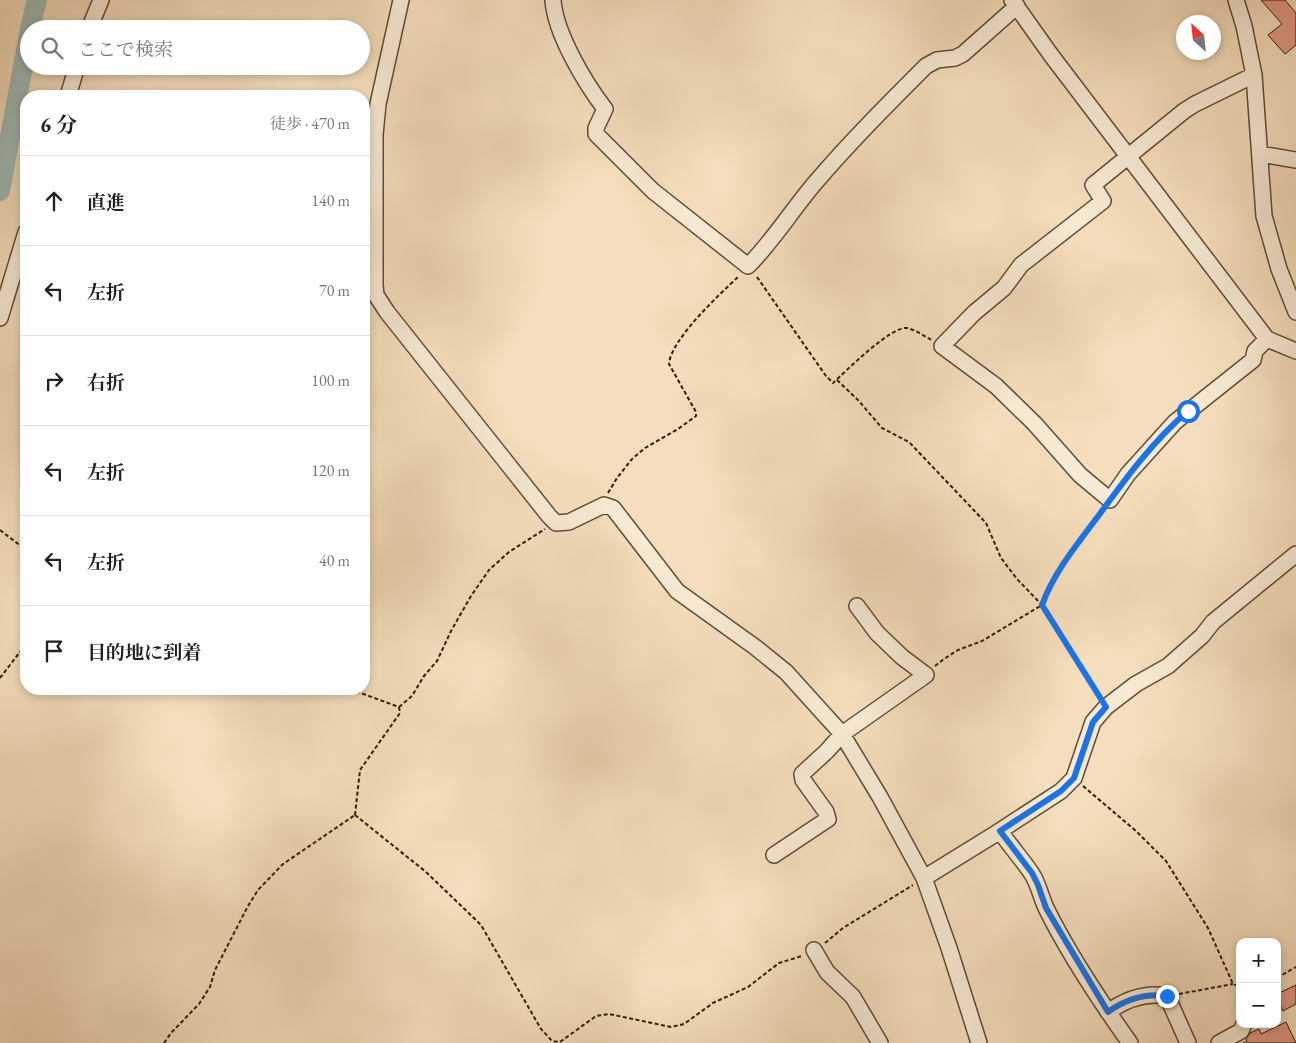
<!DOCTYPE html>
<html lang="ja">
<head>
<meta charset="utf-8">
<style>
  body { margin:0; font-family:"EB Garamond","Noto Serif JP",serif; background:#f6f6f6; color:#202124 }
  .controls { position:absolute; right:15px; bottom:15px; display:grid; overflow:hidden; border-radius:10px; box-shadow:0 2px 8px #0003 }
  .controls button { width:45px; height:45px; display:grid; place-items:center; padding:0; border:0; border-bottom:1px solid #e0e0e0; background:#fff; color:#202124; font:25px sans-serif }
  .compass { position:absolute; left:1176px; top:15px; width:45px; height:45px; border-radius:50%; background:#fff; box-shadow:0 2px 8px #0003; rotate:333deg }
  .stop { position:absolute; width:15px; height:15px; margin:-11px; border:4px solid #1a73e8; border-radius:50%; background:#fff }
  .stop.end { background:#1a73e8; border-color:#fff; box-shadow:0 1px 5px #0008 }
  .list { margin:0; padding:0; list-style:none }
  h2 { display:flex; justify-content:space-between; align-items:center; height:65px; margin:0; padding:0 20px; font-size:21px }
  h2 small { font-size:16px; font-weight:400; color:#757577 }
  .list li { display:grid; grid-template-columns:32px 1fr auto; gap:15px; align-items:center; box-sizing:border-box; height:90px; padding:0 20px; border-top:1px solid #e0e0e0 }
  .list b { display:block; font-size:19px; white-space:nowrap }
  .list em { font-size:16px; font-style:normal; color:#757577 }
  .icon { flex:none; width:28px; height:28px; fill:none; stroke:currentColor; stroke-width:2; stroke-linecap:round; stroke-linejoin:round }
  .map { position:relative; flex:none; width:1296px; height:1043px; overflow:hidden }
  .search { position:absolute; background:#fff; box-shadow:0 2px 8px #0003; left:20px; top:20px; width:350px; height:55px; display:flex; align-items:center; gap:12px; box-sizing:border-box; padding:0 18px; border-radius:28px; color:#757577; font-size:19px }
  .panel { position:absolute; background:#fff; box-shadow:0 2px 8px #0003; left:20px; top:90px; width:350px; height:605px; border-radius:20px }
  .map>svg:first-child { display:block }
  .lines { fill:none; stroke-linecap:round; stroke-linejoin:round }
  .river { stroke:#9fbbb9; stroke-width:20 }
  .building { fill:#e39a83; stroke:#2e1c08 }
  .minor-casing { stroke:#604c35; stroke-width:18 }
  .path { stroke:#2e1c08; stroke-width:2; stroke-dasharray:4 2.5; stroke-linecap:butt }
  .minor { stroke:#f8ead4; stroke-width:15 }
  .route { stroke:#1a73e8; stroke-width:6 }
</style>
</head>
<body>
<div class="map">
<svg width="1296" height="1043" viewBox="0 0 1296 1043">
  <rect width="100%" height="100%" fill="#f5debd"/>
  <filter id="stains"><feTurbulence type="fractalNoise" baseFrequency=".004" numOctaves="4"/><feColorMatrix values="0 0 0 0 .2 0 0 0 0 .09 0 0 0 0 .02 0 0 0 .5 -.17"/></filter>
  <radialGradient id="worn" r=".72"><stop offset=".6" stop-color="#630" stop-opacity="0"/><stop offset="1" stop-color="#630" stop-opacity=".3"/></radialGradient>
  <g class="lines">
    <path class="river" d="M30,29L37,0
      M0,191L29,34"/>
  </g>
  <path class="building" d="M1261,0H1285L1296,13V45L1285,54L1268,35L1282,24Z
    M1296,985V1004L1283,1011L1277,999V994Z
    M1286,1022L1296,1043H1243L1247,1041L1246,1039L1250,1033L1259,1029L1261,1034Z"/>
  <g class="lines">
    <defs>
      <path id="minor" d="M401,0L378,104L375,135V285L376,295L387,312L549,516L556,523L569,522L604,505L613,508L677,591L755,647L786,672L842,734L880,797L924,878L949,948L979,1043
        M553,0C555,33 585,83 605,109L596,128V134L653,191L748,266C773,241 792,210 815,183C850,142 888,104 926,66L937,60L955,58L963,54L1017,6
        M1012,0L1051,55L1267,339L1296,351
        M1236,0L1244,26L1254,75L1264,216L1279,269L1296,312
        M89,29L101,0
        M1254,75L1195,104L1184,111L1093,185L1103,201L1021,265L1004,288L974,313L942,346L996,386L1034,423L1080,475L1110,500L1128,474L1175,422L1253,360L1255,351L1267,339
        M68,96L77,66
        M1260,154L1296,160
        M0,318L26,232
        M1000,831C1010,846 1022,859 1032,874C1039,885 1041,898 1047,910C1070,956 1100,1001 1130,1043
        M774,855L828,819L826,812L803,780L802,774L827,751L842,734L926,675L902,657L877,633L857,606
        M924,878L992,836L1061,791L1074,778L1093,722L1106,707L1136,684L1168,666L1202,636L1213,622L1296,554
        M814,950L827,972L853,997L880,1043
        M1108,1012C1126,999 1145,992 1167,996L1188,1043
        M1219,1043L1241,1031L1244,1024"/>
    </defs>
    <use href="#minor" class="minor-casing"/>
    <path class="path" d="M757,277L826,376L833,383C846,371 891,326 907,328C916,330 924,336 932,340
      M837,380L858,400L882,428L909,442L986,523L1001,558L1017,579L1042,605L1099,696
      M608,493L617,478L632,459L645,448L678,429L696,416V412L669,364C671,339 720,294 739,276
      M0,530L26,550
      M935,666L944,659L958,650L982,641L1042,605L1048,588L1079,541L1101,511
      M0,678L26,644
      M350,689L399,707
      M399,707L412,696L424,676L437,661L451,631L471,596L489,570L509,552L545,529
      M1083,786L1136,831L1166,861L1208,928L1233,984L1240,987
      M355,815L426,872L481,925L541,1029L552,1041L560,1042L596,1016L609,1014L671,1027L684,1024L713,1003L748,987L779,963L802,956
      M355,815L360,770L400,713L399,707
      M825,943L843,928L913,885
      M1277,978L1296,967
      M1179,994L1233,984
      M164,1043L171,1033L199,1004L210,987L215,970L248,906L258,890L283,864L355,815"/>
    <use href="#minor" class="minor"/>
  </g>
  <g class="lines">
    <path class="route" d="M1167,996C1145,993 1126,999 1108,1012L1046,908L1038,885L1032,873L1000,831L1061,791L1074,778L1093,722L1106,707L1042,605C1054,572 1078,543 1099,515C1126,478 1153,441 1188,411"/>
  </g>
  <rect width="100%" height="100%" filter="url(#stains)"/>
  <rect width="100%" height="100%" fill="url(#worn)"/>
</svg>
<div class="controls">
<button>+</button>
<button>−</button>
</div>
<svg class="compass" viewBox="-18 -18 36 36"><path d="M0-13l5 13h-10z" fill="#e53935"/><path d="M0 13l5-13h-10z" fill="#757577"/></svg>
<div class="stop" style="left:1188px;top:411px"></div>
<div class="stop end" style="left:1167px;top:996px"></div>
<div class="search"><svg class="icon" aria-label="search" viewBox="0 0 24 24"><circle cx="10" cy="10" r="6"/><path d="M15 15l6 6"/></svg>ここで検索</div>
<section class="panel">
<h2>6 分<small>徒歩 · 470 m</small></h2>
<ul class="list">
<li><svg class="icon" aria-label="ahead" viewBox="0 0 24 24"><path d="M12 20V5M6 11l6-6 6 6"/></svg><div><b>直進</b></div><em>140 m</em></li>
<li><svg class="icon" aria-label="left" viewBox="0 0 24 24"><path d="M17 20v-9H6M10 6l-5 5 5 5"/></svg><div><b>左折</b></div><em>70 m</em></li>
<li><svg class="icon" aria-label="right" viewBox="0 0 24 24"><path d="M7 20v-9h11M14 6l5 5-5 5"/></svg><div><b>右折</b></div><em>100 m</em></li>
<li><svg class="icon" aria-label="left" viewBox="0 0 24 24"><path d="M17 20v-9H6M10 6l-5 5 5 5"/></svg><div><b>左折</b></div><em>120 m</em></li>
<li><svg class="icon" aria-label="left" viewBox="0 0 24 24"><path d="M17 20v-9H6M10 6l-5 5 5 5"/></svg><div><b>左折</b></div><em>40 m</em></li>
<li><svg class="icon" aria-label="arrive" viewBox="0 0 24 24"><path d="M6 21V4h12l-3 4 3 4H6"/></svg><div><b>目的地に到着</b></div></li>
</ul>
</section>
</div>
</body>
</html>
